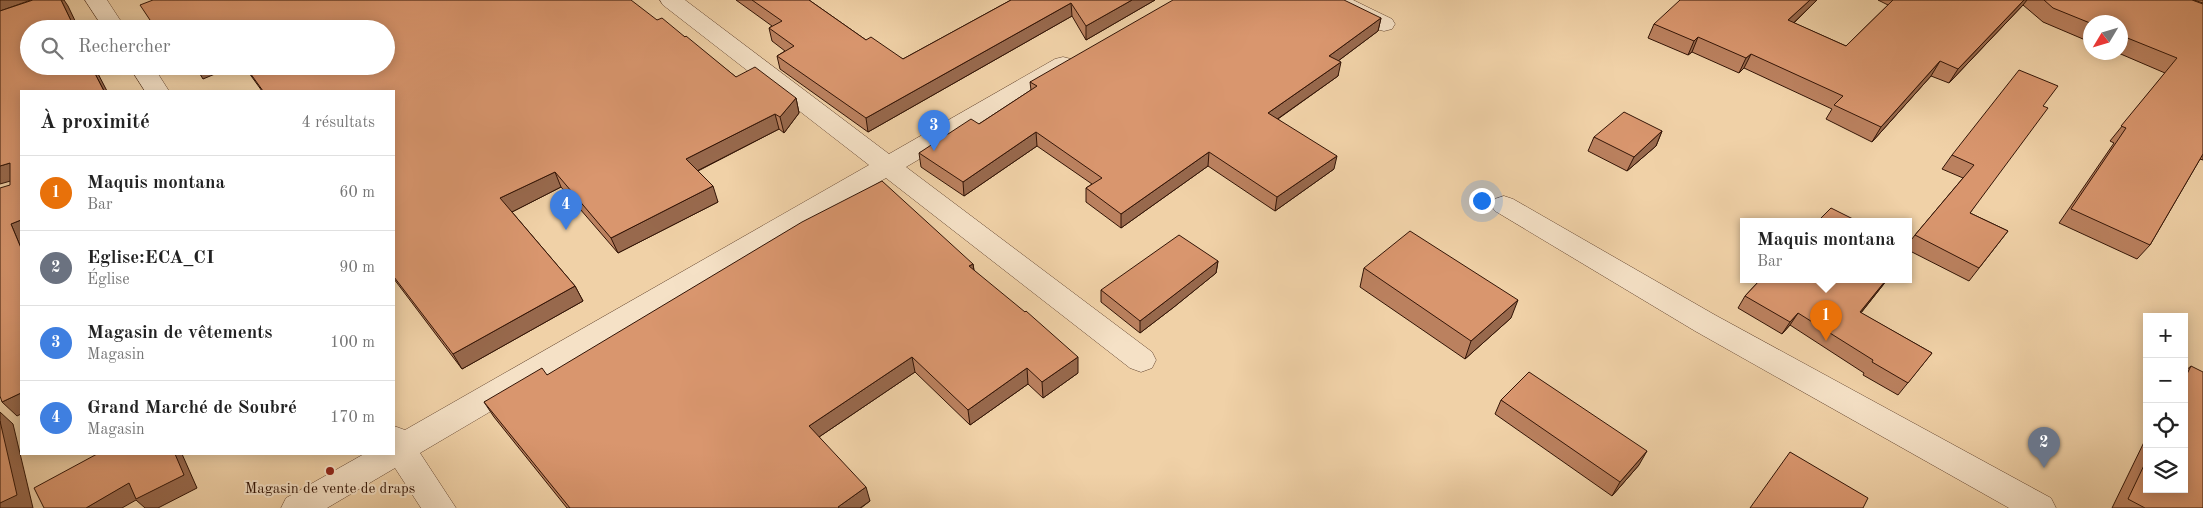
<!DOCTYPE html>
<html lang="fr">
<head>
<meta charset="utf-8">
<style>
  body { margin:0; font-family:"Old Standard TT",serif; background:#f2f2f2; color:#222 }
  .controls { position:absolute; right:15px; bottom:15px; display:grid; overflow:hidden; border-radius:0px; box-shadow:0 2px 12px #0003 }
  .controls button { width:45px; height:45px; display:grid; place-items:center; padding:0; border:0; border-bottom:1px solid #e0e0e0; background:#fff; color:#222; font:25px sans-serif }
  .compass { position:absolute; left:2083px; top:15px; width:45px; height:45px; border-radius:50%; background:#fff; box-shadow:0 2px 12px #0003; rotate:232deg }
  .you { position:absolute; left:1481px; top:200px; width:18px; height:18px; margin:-12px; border:4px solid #fff; border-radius:50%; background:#1a73e8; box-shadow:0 0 0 8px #1a73e833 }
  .badge { display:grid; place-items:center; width:32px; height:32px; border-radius:50%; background:#8f2418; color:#fff; font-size:16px; font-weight:700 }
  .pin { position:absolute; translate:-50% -41px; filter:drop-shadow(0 1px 2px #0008) }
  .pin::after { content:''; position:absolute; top:26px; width:18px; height:15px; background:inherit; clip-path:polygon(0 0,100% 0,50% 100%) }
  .popup { position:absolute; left:1740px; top:218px; width:172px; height:65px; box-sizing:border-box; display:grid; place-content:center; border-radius:0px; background:#fff; filter:drop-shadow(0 1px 4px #0005); font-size:16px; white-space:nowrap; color:#767676 }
  .popup b { font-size:19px; color:#222 }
  .popup::after { content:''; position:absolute; left:50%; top:100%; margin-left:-10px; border:10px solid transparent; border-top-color:#fff }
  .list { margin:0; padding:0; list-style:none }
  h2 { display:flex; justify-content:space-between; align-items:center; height:65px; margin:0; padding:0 20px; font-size:21px }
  h2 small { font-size:16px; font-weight:400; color:#767676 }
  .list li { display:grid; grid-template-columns:32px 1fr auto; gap:15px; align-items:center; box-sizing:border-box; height:75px; padding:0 20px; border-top:1px solid #e0e0e0 }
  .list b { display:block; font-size:19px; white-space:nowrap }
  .list p { margin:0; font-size:16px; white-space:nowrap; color:#767676 }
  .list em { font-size:16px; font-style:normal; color:#767676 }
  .icon { flex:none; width:28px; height:28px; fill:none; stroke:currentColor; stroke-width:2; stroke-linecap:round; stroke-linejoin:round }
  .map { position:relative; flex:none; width:2203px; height:508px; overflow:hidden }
  .search { position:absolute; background:#fff; box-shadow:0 2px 12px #0003; left:20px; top:20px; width:375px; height:55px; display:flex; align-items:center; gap:12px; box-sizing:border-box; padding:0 18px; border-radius:28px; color:#767676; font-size:19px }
  .panel { position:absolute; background:#fff; box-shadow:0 2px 12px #0003; left:20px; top:90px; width:375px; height:365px; border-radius:0px }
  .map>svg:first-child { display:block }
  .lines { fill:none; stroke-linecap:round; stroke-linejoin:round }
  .minor-casing { stroke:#62432e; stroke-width:1 }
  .minor { fill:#f5e1c6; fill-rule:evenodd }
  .wall { fill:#bb815f; stroke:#321406 }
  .shaded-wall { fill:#98694d; stroke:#321406 }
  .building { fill:#d9966e; stroke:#321406 }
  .poi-dot { fill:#8f2418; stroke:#f5e1c6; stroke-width:2 }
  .labels { text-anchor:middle; stroke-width:4; stroke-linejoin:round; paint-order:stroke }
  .poi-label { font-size:15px; fill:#321406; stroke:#f5e1c6 }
</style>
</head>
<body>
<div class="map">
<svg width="2203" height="508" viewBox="0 0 2203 508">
  <rect width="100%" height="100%" fill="#f0d1a7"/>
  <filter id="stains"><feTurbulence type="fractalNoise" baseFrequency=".004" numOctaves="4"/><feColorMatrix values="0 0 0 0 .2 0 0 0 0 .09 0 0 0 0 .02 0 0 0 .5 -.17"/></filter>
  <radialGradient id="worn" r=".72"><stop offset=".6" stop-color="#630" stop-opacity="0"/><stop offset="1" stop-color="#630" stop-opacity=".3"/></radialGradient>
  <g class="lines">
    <defs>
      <path id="minor" d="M85,0H107L126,29H104Z
        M660,0H685L889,154L1055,59L1063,57L1071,59L1075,64L1071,69L906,167L1152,352L1156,360L1152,368L1141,372L1130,368L886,178L420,453L456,508H421L395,468L327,508H281L286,498L364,454H394V426L405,430L869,165L663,5Z
        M1325,0H1353L1392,19L1395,24L1392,29L1384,31L1376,29L1328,5Z
        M129,66H153L169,91H145Z
        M1504,196L1513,199L1715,315L2051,498L2056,508H2009L1695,331L1495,211L1491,205L1495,199Z"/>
    </defs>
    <use href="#minor" class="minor-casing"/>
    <use href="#minor" class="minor"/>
  </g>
  <path class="wall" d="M736,0H809L866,40L903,59L1011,0H1155L1086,40L1072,16L868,132L780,69L777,56L785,51L772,41L769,28L772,26Z
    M1817,0L1794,23L1846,46L1888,5L1878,0H2192L2203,4V160L2200,159L2150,245L2137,259L2059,223L2114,143L2110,141L2165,73L2116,52H2120V22H2090V42L2043,22L2023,5L1949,83L1931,76L1872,142L1826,119L1832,109L1744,68L1739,73L1692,52L1688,55L1648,38L1654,24Z
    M2194,0H2203V3Z
    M1381,18L1378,31L1338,61V76L1278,119L1334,169L1275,211L1208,166L1121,228L1086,202V188L1092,184L1037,146L964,196L921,167L919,153L979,124L1031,90L1030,82Z
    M657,20L685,37L736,77L796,98L799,113L784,133L779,129L698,171L718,202L618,253L561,187L512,212L575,286L583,301L462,369L394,279V91H262L244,66H386Z
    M2043,106L1970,213L2008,231L1969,281L1910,251L1908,253V244L1915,235L1963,178L1942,169L1952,155Z
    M1662,131L1656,146L1627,171L1588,151L1594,137Z
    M1218,261L1216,273L1174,307L1140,333L1101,302V290Z
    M973,264L974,270L1078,373L1043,398L1028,384L970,425L915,372L819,437L870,501L861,508H567L494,417L484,402L547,375Z
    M1364,268L1511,318L1465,359L1360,287Z
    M1760,280H1887L1861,313L1932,353L1898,395L1863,375L1864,373L1790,325L1782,334L1738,308L1745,296Z
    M2191,366L2203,508H2112L2147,436V489H2184V372Z
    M1501,400L1639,465L1612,496L1495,414Z"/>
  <path class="shaded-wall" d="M0,0H31L0,11Z
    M61,0H64L68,6L79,29H75Z
    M1132,0H1155L1086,40V26Z
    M1810,0H1817L1781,35L1788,20Z
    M2024,0H2027L2023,5L1949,83L1958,69Z
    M1071,3L1072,16L868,132L866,118Z
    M1381,18L1378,31L1326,70L1329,56Z
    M1698,37L1692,52L1688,55L1694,41Z
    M1751,54L1744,68L1739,73L1746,58Z
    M1940,61L1931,76L1872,142L1881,127Z
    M1341,62L1338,76L1266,127L1268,113Z
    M91,66H94L107,91H104Z
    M195,66H234L203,79Z
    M796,98L799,113L784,133L780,117Z
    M775,114L779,129L691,174L686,159Z
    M1662,131L1656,146L1627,171L1634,157Z
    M1036,132L1037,146L964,196L963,182Z
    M1209,152L1208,166L1121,228V214Z
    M1337,156L1334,169L1275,211L1277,197Z
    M10,163L21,178L0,184V166Z
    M555,172L561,187L508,214L500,198Z
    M713,186L718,202L618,253L611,238Z
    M21,220V248L11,224Z
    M1218,261L1216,273L1174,307L1140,333V321Z
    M973,264L975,279L969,266Z
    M1886,280H1887L1851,325L1860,312Z
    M575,286L583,301L462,369L453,354Z
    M1518,300L1511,318L1465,359L1471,341Z
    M1798,313L1790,325L1782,334L1790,322Z
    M912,357L915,372L813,441L809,426Z
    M1078,357V373L1043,398L1042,382Z
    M1027,368L1028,384L970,425L968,410Z
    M21,393V414L17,416L2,402Z
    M0,412L13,424L33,508H0Z
    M1647,451L1639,465L1612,496L1620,482Z
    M175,454H182L197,488L158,508H145L136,500L122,508H86Z
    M866,487L870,501L860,508H838V507Z"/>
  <path class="building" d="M33,0H61L75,29H29V66H91L104,91H21V220L11,224L21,248V393L2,402L0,396V188L10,185V163L0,166V11Z
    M153,0H631L657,20L662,18L685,37L686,36L736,77L755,67L796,98L780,117L775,114L686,159L713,186L611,238L555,172L500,198L575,286L453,354L394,277V91H263L245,66H386V29H156L140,5Z
    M752,0H809L866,40L871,37L903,59L1011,0H1132L1086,26L1071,3L866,118L777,56L794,46L769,28L782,21Z
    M1173,0H1344L1381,18L1329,56L1341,62L1268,113L1337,156L1277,197L1209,152L1121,214L1086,188L1102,178L1036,132L963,182L919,153L971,119L979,124L1037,86L1030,82Z
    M1680,0H1810L1788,20L1846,46L1893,0H2024L1958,69L1940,61L1881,127L1834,105L1843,96L1751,54L1746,58L1698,37L1694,41L1654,24Z
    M2044,0H2192L2203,4V154L2150,245L2071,209L2126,128L2121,126L2177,58L2120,35V22L2090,23L2053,8Z
    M2019,70L2058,86L2043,106L2048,108L1970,213L2008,231L1979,268L1915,235L1974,165L1952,155Z
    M1624,112L1662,131L1634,157L1594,137Z
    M882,181L973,264L969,266L1025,312L1026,311L1078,357L1042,382L1027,368L968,410L912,357L809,426L866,487L838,507L839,508H570L484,402L542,368L547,375L802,222Z
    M1831,208L1859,222H1817Z
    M1410,231L1518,300L1471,341L1364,268Z
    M1179,235L1218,261L1174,295L1140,321L1101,290Z
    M1760,280H1886L1860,312L1932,353L1908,383L1872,362L1873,360L1798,313L1790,322L1745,296Z
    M2191,366L2203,372V508H2145L2128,499L2147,459V489H2184V380Z
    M1529,372L1647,451L1620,482L1501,400Z
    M0,421L17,495L0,503Z
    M1790,452L1868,498L1863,508H1750Z
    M97,454H175L184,475L136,499L129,483L86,508H44L34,488Z"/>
  <circle class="poi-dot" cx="330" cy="471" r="5"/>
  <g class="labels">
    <g class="poi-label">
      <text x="330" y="493">Magasin de vente de draps</text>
    </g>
  </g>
  <rect width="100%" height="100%" filter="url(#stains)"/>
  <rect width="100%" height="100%" fill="url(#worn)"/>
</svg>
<div class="controls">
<button>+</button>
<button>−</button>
<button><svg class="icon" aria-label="locate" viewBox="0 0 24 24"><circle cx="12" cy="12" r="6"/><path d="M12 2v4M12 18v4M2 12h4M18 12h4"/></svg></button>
<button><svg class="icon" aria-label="layers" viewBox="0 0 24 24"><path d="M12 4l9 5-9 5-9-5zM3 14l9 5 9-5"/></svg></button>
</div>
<svg class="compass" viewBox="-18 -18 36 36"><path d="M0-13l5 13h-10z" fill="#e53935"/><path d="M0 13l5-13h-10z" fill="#767676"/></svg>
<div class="you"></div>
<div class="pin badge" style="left:1826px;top:341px;background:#e8710a">1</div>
<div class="popup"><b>Maquis montana</b>Bar</div>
<div class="pin badge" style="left:2044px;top:468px;background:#6b7280">2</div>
<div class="pin badge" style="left:934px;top:151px;background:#3f7fe0">3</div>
<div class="pin badge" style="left:566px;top:230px;background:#3f7fe0">4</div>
<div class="search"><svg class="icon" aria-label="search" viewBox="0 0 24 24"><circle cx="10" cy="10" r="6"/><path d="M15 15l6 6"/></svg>Rechercher</div>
<section class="panel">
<h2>À proximité<small>4 résultats</small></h2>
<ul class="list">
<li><span class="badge" style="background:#e8710a">1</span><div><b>Maquis montana</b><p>Bar</p></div><em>60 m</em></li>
<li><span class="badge" style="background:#6b7280">2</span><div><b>Eglise:ECA_CI</b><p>Église</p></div><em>90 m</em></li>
<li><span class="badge" style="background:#3f7fe0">3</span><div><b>Magasin de vêtements</b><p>Magasin</p></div><em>100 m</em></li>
<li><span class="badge" style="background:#3f7fe0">4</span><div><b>Grand Marché de Soubré</b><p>Magasin</p></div><em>170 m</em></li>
</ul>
</section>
</div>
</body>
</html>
